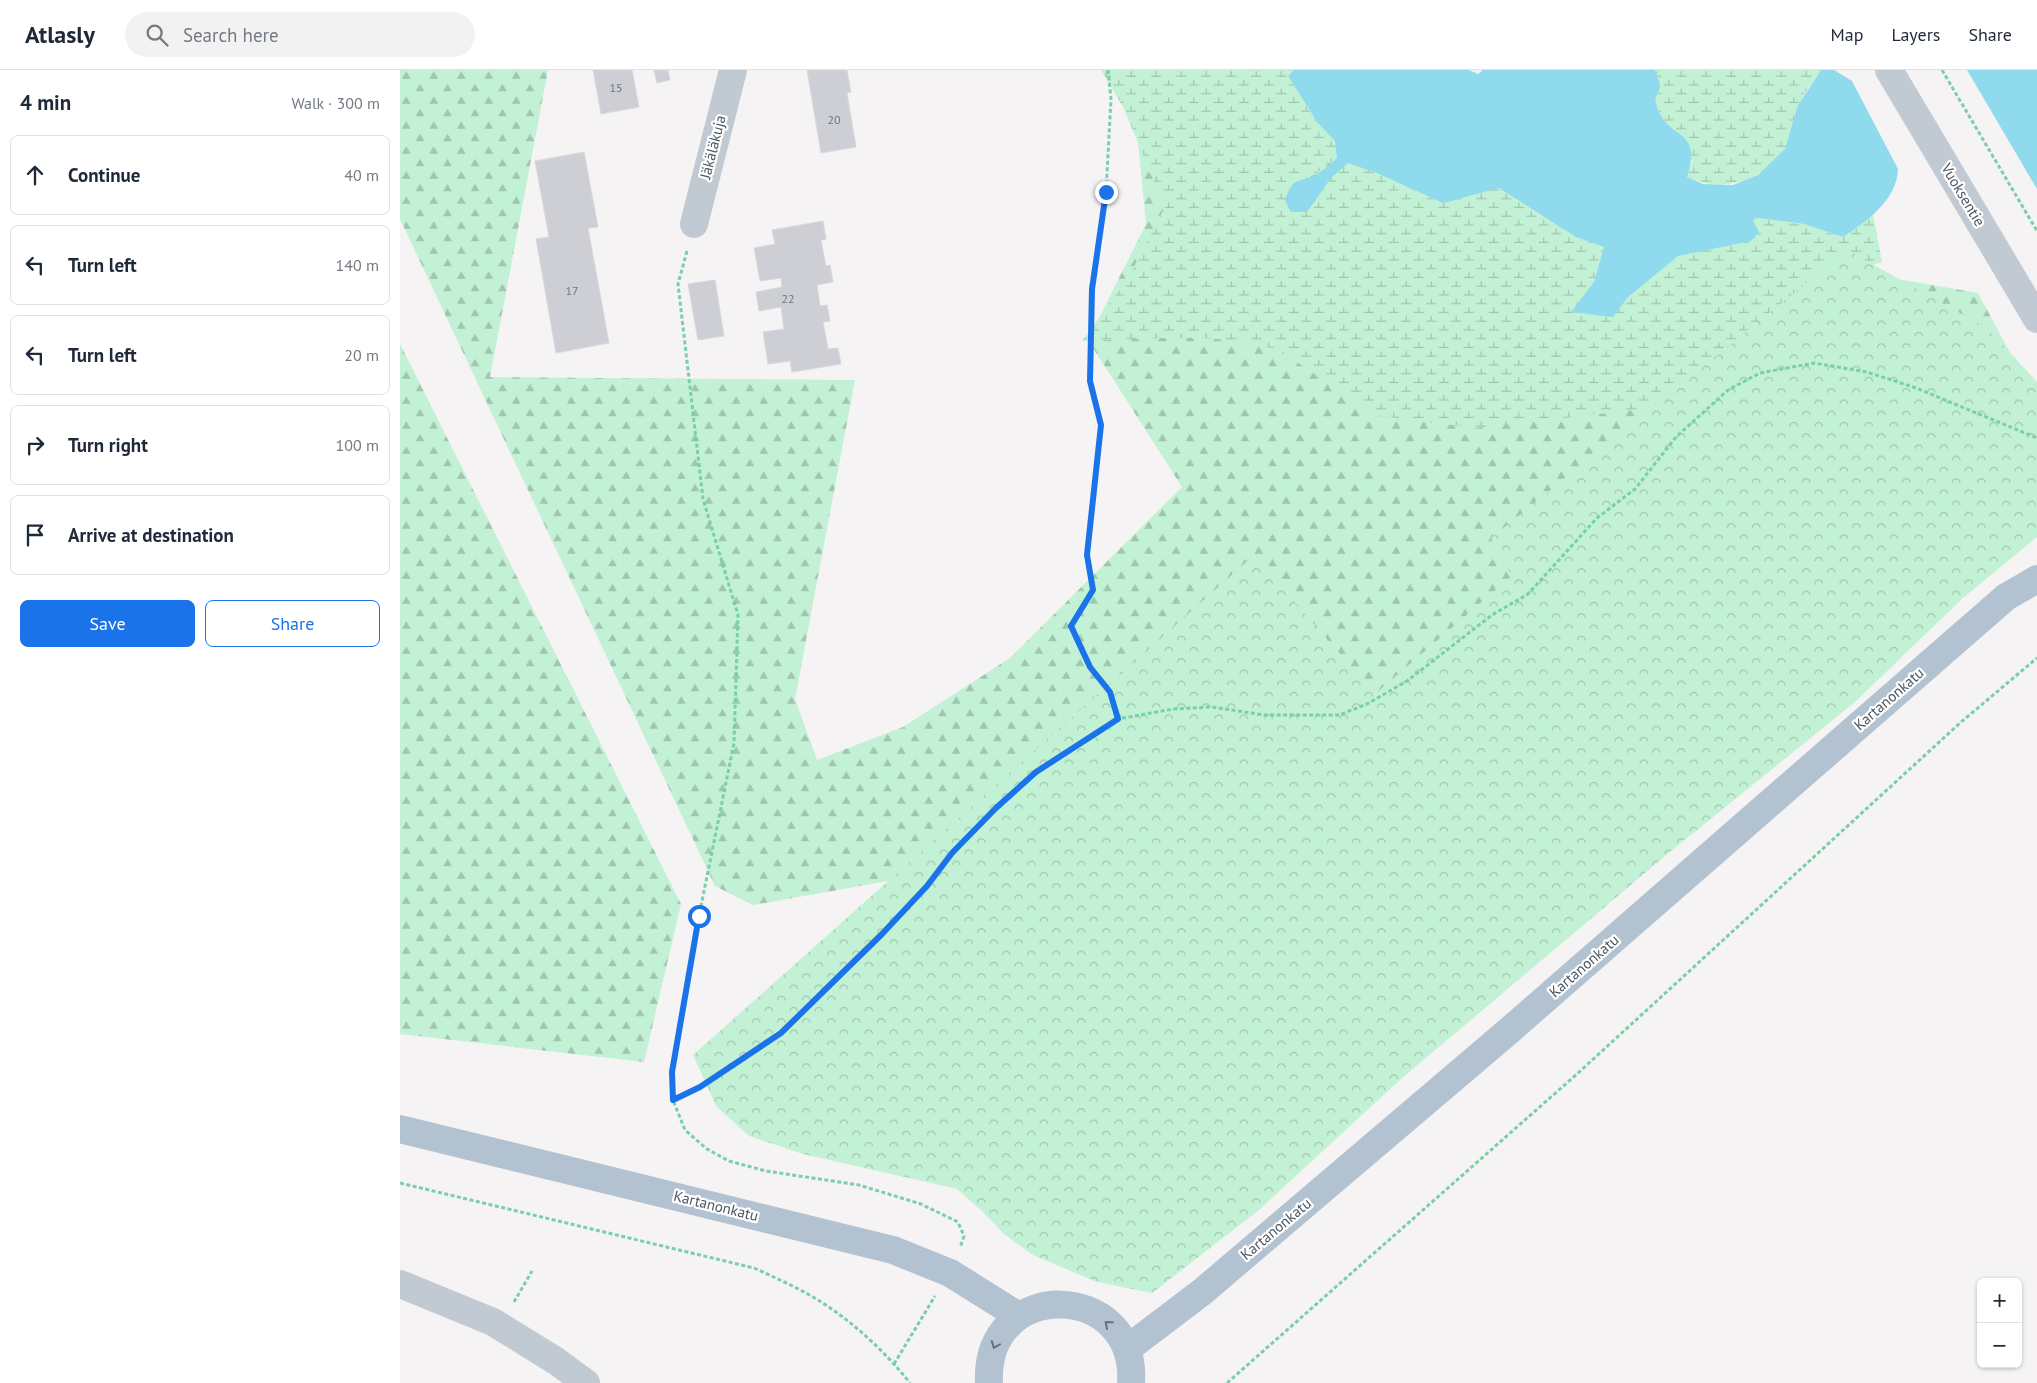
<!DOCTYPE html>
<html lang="en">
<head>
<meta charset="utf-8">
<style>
  body { margin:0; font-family:"PT Sans",sans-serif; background:#f2f2f3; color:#1f2937 }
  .controls { position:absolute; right:15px; bottom:15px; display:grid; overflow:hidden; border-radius:8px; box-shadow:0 1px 4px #0004 }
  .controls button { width:45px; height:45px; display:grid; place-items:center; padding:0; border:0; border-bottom:1px solid #e0e1e3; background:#fff; color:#1f2937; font:25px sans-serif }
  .stop { position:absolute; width:15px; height:15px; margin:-11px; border:4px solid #1a73e8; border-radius:50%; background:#fff }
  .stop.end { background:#1a73e8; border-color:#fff; box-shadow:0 1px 5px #0008 }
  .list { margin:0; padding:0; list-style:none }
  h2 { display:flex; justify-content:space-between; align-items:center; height:65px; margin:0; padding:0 20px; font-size:21px }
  h2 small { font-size:16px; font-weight:400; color:#747a83 }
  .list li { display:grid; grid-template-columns:32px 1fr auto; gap:15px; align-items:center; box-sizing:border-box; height:80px; margin:0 10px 10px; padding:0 10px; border:1px solid #e0e1e3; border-radius:8px }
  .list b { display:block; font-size:19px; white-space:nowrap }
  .list em { font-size:16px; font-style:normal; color:#747a83 }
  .actions { display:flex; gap:10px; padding:15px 20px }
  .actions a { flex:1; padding:11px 0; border:1px solid #1a73e8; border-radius:8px; text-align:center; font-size:18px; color:#1a73e8 }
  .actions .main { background:#1a73e8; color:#fff }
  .icon { flex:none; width:28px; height:28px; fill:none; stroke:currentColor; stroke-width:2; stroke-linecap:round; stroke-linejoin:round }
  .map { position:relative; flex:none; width:1637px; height:1313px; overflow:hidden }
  header { display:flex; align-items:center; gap:30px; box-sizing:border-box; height:70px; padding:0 25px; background:#fff; border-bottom:1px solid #e0e1e3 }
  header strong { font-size:24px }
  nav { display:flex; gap:28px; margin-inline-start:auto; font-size:18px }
  .search { width:350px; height:45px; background:#f2f2f3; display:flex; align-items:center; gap:12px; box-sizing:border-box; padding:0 18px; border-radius:28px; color:#747a83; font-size:19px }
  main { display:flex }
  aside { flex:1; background:#fff }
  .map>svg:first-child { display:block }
  .forest { fill:url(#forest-firs) }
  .wetland { fill:url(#wetland-marsh) }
  .park { fill:url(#park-crowns) }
  .water { fill:#90daee }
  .building { fill:#cdcfd5; stroke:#d7d9de }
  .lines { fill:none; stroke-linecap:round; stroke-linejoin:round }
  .path { stroke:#7ad0a6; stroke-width:3; stroke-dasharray:4 2.5; stroke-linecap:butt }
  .minor { stroke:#c1cad2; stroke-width:28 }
  .major { stroke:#b3c2d1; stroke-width:28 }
  .oneway { stroke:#64717d }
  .route { stroke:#1a73e8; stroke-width:6 }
  .labels { text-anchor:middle; stroke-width:4.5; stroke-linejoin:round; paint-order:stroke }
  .number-label { font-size:12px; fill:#6b747e }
  .street-label { font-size:15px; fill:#4a5661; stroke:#fff }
</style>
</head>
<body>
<header>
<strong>Atlasly</strong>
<div class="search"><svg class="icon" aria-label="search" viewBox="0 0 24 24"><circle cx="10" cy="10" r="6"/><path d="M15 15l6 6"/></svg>Search here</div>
<nav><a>Map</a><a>Layers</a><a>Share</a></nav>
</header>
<main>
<aside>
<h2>4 min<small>Walk · 300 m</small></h2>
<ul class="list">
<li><svg class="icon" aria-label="ahead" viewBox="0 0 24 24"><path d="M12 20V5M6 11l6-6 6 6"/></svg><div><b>Continue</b></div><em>40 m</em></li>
<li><svg class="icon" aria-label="left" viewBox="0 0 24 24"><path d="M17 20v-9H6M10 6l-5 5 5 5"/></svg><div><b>Turn left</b></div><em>140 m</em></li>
<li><svg class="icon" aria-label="left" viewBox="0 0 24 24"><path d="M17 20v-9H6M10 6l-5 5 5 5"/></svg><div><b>Turn left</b></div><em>20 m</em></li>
<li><svg class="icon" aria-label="right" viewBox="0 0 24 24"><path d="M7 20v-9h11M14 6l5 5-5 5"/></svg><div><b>Turn right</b></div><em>100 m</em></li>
<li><svg class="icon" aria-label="arrive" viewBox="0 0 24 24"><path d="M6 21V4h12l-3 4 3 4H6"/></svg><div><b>Arrive at destination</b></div></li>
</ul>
<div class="actions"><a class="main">Save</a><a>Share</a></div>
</aside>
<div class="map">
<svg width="1637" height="1313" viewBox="0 0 1637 1313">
  <defs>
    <pattern id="forest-firs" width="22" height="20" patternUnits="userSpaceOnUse" patternTransform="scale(1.25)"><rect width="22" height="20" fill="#c3f1d5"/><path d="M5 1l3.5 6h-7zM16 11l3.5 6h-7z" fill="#a0c6b0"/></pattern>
    <pattern id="wetland-marsh" width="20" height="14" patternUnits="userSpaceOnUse" patternTransform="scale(1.25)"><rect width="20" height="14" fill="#c3f1d5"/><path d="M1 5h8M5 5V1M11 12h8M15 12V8" fill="none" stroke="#a0c6b0"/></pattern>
    <pattern id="park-crowns" width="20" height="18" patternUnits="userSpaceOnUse" patternTransform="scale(1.25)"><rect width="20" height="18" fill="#c3f1d5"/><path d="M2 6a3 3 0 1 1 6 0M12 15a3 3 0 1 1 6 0" fill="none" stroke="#a0c6b0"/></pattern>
  </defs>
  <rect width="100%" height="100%" fill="#f5f3f3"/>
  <path class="forest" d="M0,0H148L90,307L455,310L395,629L417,690L503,657L610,588L782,417L688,270L746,154L731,0L1480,206L1578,223L1635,329L995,688L577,758L488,811L353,835L315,816L0,149Z
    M0,274L281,834L244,992L0,964Z"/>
  <path class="wetland" d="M701,0H894L888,6L917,52L935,71L937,88L914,105L903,108L907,142L931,108L948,93L977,103L1043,133L1099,118L1176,167L1204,177L1194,212L1172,242L1213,247L1228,227L1278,186L1351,171L1353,150L1358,148L1404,154L1443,167L1473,144L1482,192L1473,195L1447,181L1252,338L1075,358L974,345L881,281C819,260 747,270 682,271L728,208L765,137L723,37Z
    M1255,0H1434H1421C1413,12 1403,24 1398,36C1393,49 1392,68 1384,80C1361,113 1322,123 1286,107L1292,91L1281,65L1263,52L1255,32L1260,15Z"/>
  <path class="park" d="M1447,180L1587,258L1637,312V467L1563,528L1455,632L1271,781L1001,1009L859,1140L752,1223L697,1212L633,1185L604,1164L583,1142L557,1119L403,1084L349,1066L316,1036L293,985L854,485L975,624L1112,506L1091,468Z"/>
  <path class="water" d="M894,0H1069L1078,4L1083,0H1255C1256,4 1259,10 1260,15C1260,21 1254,27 1256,33C1265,72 1304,55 1287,107L1303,114L1333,115L1358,105L1385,79L1398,35L1421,0H1434L1452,11L1498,99C1497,130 1467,151 1443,167L1404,154L1358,148L1353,150L1359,162L1351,171L1278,186L1228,227L1213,247L1171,242L1194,212L1204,177L1176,167L1099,118L1043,133L977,103L948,93L931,108L907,142H891L885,130C894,106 895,114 915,105C923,101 930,94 937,88L935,71L917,52L888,6Z
    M1567,0H1637V119Z"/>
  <path class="building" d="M193,0H232L239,37L201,44Z
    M254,0H268L270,10L257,13Z
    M407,0H447L451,22L447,23L456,77L421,83Z
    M184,82L198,157L188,158L209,273L156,283L136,169L149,167L135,91Z
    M423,151L426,169L421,170L426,196L430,195L433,212L417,215L420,236L427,235L430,251L423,252L428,279L438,278L441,294L392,302L390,291L368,294L363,262L384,259L381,237L359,241L356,222L382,217L381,208L360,211L354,178L375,174L372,160Z
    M315,210L324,266L298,270L288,214Z"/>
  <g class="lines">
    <path class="path" d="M708,0L711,29L706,122L692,219L689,311L701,355L687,485L693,520L671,556L690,597L710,622L718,649L773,639L812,637L864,645H939L967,634L1007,611L1092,545L1128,524L1197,448L1235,419L1276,367L1328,320L1360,303L1414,293L1467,302L1516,318L1637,368
      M1542,0L1637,161
      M287,181L278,214L303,429L338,545L334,673L299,846L272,1002L273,1030L285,1060L307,1079L329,1091L366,1101L459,1115L521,1134L558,1152L564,1166L560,1178
      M273,1030L300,1017L381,963L482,864L527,816L552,783L596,738L636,702L718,649
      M0,1113L354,1198C372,1206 389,1214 406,1223C446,1245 482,1278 510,1313
      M114,1232L132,1201
      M494,1294L535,1226
      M827,1313L1177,1004L1560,653L1637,588"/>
    <path class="minor" d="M1489,0L1637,249
      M294,154L333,0
      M0,1214L93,1252L156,1291L186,1313"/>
    <path class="major" d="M0,1059L493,1180L550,1203L619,1246
      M727,1279L802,1222L1104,965L1606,527L1637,509
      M589,1313C584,1206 738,1211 731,1313"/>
  </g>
  <defs><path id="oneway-chevron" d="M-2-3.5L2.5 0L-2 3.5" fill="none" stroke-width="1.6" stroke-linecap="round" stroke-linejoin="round" transform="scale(1.25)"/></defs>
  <g class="oneway">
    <use href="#oneway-chevron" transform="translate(708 1254) rotate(-139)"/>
    <use href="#oneway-chevron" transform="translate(595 1275) rotate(111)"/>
  </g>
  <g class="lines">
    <path class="route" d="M299,846L272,1002L273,1030L300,1017L381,963L482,864L527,816L552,783L596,738L636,702L718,649L710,622L690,597L671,556L693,520L687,485L701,355L690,311L692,219L706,122"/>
  </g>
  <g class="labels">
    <g class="number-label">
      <text x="216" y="22">15</text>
      <text x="434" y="54">20</text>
      <text x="172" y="225">17</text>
      <text x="388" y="233">22</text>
    </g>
    <g class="street-label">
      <text transform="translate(313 77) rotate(-76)" y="5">Jäkäläkuja</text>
      <text transform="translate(1563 125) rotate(59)" y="5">Vuoksentie</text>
      <text transform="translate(1489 629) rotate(-41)" y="5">Kartanonkatu</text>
      <text transform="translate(1184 896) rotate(-41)" y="5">Kartanonkatu</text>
      <text transform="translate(316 1136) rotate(14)" y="5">Kartanonkatu</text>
      <text transform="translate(876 1159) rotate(-40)" y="5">Kartanonkatu</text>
    </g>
  </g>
</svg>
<div class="controls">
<button>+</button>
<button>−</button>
</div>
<div class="stop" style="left:299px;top:846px"></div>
<div class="stop end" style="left:706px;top:122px"></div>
</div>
</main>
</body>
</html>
